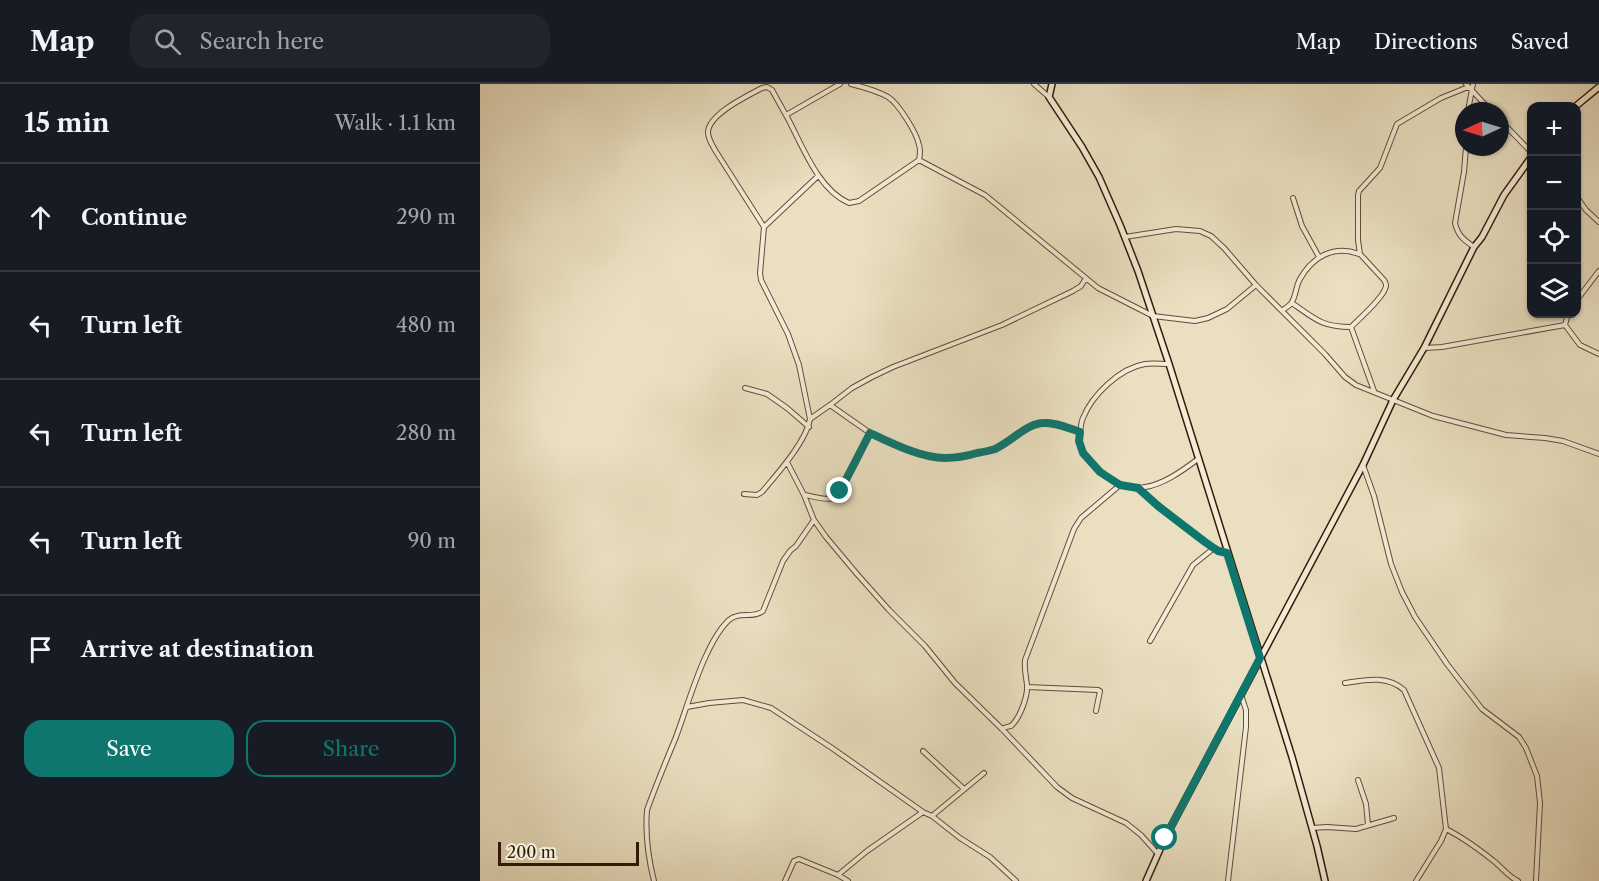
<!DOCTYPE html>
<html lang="en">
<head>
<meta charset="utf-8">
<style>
  body { margin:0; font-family:"Libre Caslon Text",serif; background:#20242c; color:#f1f3f6 }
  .controls { position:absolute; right:18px; top:18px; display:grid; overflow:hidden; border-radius:12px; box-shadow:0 2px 4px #0004 }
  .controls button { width:54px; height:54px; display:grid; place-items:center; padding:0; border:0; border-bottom:2px solid #363941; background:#171b24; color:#f1f3f6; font:30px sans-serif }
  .compass { position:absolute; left:975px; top:18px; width:54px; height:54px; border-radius:50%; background:#171b24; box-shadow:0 2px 4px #0004; rotate:266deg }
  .scale { position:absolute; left:18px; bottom:15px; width:141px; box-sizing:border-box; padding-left:6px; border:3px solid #341b05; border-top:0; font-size:16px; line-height:21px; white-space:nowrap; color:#341b05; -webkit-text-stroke:4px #f1ebd7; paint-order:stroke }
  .stop { position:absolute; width:18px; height:18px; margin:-14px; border:4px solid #0f766e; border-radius:50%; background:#fff }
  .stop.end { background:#0f766e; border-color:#fff; box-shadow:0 2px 6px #0008 }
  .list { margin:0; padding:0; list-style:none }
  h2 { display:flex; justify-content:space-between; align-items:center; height:78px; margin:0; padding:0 24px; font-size:26px }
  h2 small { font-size:20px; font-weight:400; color:#9ea1a6 }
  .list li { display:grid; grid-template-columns:39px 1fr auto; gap:18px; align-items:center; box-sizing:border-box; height:108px; padding:0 24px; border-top:2px solid #363941 }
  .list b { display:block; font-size:22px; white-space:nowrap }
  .list em { font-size:20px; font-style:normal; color:#9ea1a6 }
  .actions { display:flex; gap:12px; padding:18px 24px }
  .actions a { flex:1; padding:14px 0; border:2px solid #0f766e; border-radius:18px; text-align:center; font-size:21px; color:#0f766e }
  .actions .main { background:#0f766e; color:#fff }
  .icon { flex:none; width:33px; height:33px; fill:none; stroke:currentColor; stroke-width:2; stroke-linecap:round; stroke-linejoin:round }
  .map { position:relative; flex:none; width:1119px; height:797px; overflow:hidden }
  header { display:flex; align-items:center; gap:36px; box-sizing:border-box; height:84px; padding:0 30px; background:#171b24; border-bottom:2px solid #363941 }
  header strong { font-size:28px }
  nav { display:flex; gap:33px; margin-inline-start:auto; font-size:21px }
  .search { width:420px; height:54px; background:#20242c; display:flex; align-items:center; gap:15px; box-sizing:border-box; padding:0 21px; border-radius:18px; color:#9ea1a6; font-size:22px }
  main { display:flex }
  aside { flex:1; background:#171b24 }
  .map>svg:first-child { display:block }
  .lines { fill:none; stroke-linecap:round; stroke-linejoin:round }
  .street-casing { stroke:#624c34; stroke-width:6 }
  .secondary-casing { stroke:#341b05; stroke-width:8 }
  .street { stroke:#f1ebd7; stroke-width:4 }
  .secondary { stroke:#f1ebd7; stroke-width:5 }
  .route { stroke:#0f766e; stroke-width:8 }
</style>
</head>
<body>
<header>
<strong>Map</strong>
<div class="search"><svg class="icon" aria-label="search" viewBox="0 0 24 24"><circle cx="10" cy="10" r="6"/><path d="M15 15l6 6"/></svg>Search here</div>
<nav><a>Map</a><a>Directions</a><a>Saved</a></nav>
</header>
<main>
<aside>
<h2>15 min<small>Walk · 1.1 km</small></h2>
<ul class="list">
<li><svg class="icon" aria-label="ahead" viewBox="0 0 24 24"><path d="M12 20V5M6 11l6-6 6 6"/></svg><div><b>Continue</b></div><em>290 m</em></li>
<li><svg class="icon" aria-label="left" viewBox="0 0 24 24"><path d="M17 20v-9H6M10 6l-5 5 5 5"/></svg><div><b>Turn left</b></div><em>480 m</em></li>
<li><svg class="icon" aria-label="left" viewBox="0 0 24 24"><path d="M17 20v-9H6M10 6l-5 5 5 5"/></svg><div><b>Turn left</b></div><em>280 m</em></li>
<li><svg class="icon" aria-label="left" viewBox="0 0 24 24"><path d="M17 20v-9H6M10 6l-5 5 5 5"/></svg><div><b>Turn left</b></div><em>90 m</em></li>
<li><svg class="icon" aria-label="arrive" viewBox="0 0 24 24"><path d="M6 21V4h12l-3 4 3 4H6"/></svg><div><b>Arrive at destination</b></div></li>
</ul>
<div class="actions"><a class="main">Save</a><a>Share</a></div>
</aside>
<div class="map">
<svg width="1119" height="797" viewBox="0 0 1119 797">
  <rect width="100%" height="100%" fill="#eae0c1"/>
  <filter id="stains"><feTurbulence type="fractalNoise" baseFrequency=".00333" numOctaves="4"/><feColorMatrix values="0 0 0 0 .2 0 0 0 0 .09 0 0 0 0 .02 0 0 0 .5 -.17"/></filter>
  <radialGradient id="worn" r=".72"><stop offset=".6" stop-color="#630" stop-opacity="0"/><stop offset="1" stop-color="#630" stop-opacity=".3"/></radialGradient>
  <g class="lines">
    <defs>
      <path id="street" d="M360,0L306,31C322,60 337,105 369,119L379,117L439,76C440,71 441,66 439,61C437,49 418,19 408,13C396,6 383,3 371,0
        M554,0L569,13
        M986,0L1011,27
        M988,27L993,0
        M1020,36L1052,69
        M986,63L984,88L975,139C978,152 984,156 994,163
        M439,76L505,111L618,204L673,232L715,237L728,234L747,225L776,201
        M1096,112L1106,126L1119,138
        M813,114L822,142L839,173
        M284,143L235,66C232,60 228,55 228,48C229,30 267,12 282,4L287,3L292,6L307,33
        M645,153L696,145L720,147L731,152L744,164L776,201L845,270L865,293L876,301L953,332L1026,351L1065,354L1083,357L1119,370
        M1096,217L1119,187
        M812,219C835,235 842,243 871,243
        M802,227C805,224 811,221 812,218C816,211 816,202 820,195C833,172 854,161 879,170
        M1085,241L1088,230
        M944,264L962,263L1085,241L1100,261L1119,270
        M265,304L287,310L307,324L329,343
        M894,307L871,243C880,234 901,216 905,205C907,201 906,200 904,196L880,170L878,156V111L879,107L900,84L917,40L961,14L988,3
        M350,321L372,304L392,293L413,283L522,241L593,207L601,202L606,194
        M600,348C598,363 602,369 613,380C650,420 681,403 718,375
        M390,349C411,359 441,374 465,374C475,374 487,372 497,369C503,368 509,367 515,365C528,359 543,344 554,340C569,335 586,343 600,348C601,343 601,338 603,334C612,311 640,284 665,280C673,279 681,280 689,280
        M307,378L324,411L334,436L346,453L377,490L409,526L445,562L475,599L522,645L577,703L592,714L646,739L661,751L678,770
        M883,381L894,412L911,480L922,508L935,533L967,580L1002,625L1039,653L1046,664L1057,692L1060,719L1056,797
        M658,403C675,419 692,433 710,447C722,456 733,465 747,469
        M264,410L277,411L282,408C297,390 326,358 330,335L319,281L308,250L281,196L280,189L284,143L338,92
        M325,411C332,412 346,417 353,414C363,409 384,361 390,349L350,321L330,335
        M670,557L713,481L734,464
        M865,599C885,596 907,591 924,606L959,684L966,745L961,757L936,797
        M547,603L618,606L620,607L616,627
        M207,623L229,619L263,616L291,624L352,664L443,728L452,732L480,754L510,773L536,797
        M522,645C523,644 530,642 531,642C540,634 548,612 547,601C546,592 544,585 545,576L594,445L601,434L640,401
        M443,667L484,705
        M878,696L886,720L888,741
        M452,732L504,689
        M832,744L847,743L876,745L914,734
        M966,745C984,754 1000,766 1015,778C1023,785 1029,793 1038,797
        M358,791L387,767L443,728
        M174,797C168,773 165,751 167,726C176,701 186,677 196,653C208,621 225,558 249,536C259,527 273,535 283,527L303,477L310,467L316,462L334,436
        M305,797L314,777L319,775L358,791L368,797
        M748,797L766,643V626L761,611"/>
      <path id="secondary" d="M572,0L569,13L602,63L619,93L640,141L658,187L689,280L812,673L837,762L845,797
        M1096,22L1119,3
        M666,797L685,754L883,381L913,316L944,264L994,163L1002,153L1024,111L1052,72"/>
    </defs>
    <use href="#street" class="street-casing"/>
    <use href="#secondary" class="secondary-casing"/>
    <use href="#street" class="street"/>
    <use href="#secondary" class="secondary"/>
  </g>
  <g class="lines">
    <path class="route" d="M360,407L390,349C411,359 441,374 465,374C475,374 487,372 497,369C503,368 509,367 515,365C531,358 547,339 564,339C575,338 588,344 600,348L599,357L603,369L620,388L640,401L658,404L678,422L725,458L738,467L747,469L780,574L685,754"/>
  </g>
  <rect width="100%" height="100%" filter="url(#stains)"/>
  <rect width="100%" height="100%" fill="url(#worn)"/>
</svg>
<div class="controls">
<button>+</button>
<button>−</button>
<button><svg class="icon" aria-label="locate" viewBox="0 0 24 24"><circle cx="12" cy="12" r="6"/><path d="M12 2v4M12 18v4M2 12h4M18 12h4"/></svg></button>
<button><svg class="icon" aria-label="layers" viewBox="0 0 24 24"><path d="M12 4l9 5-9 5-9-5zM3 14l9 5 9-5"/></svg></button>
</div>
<svg class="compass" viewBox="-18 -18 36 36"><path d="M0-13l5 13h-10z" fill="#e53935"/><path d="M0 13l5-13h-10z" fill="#9ea1a6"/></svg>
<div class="scale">200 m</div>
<div class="stop" style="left:685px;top:754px"></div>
<div class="stop end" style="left:360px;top:407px"></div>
</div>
</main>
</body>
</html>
